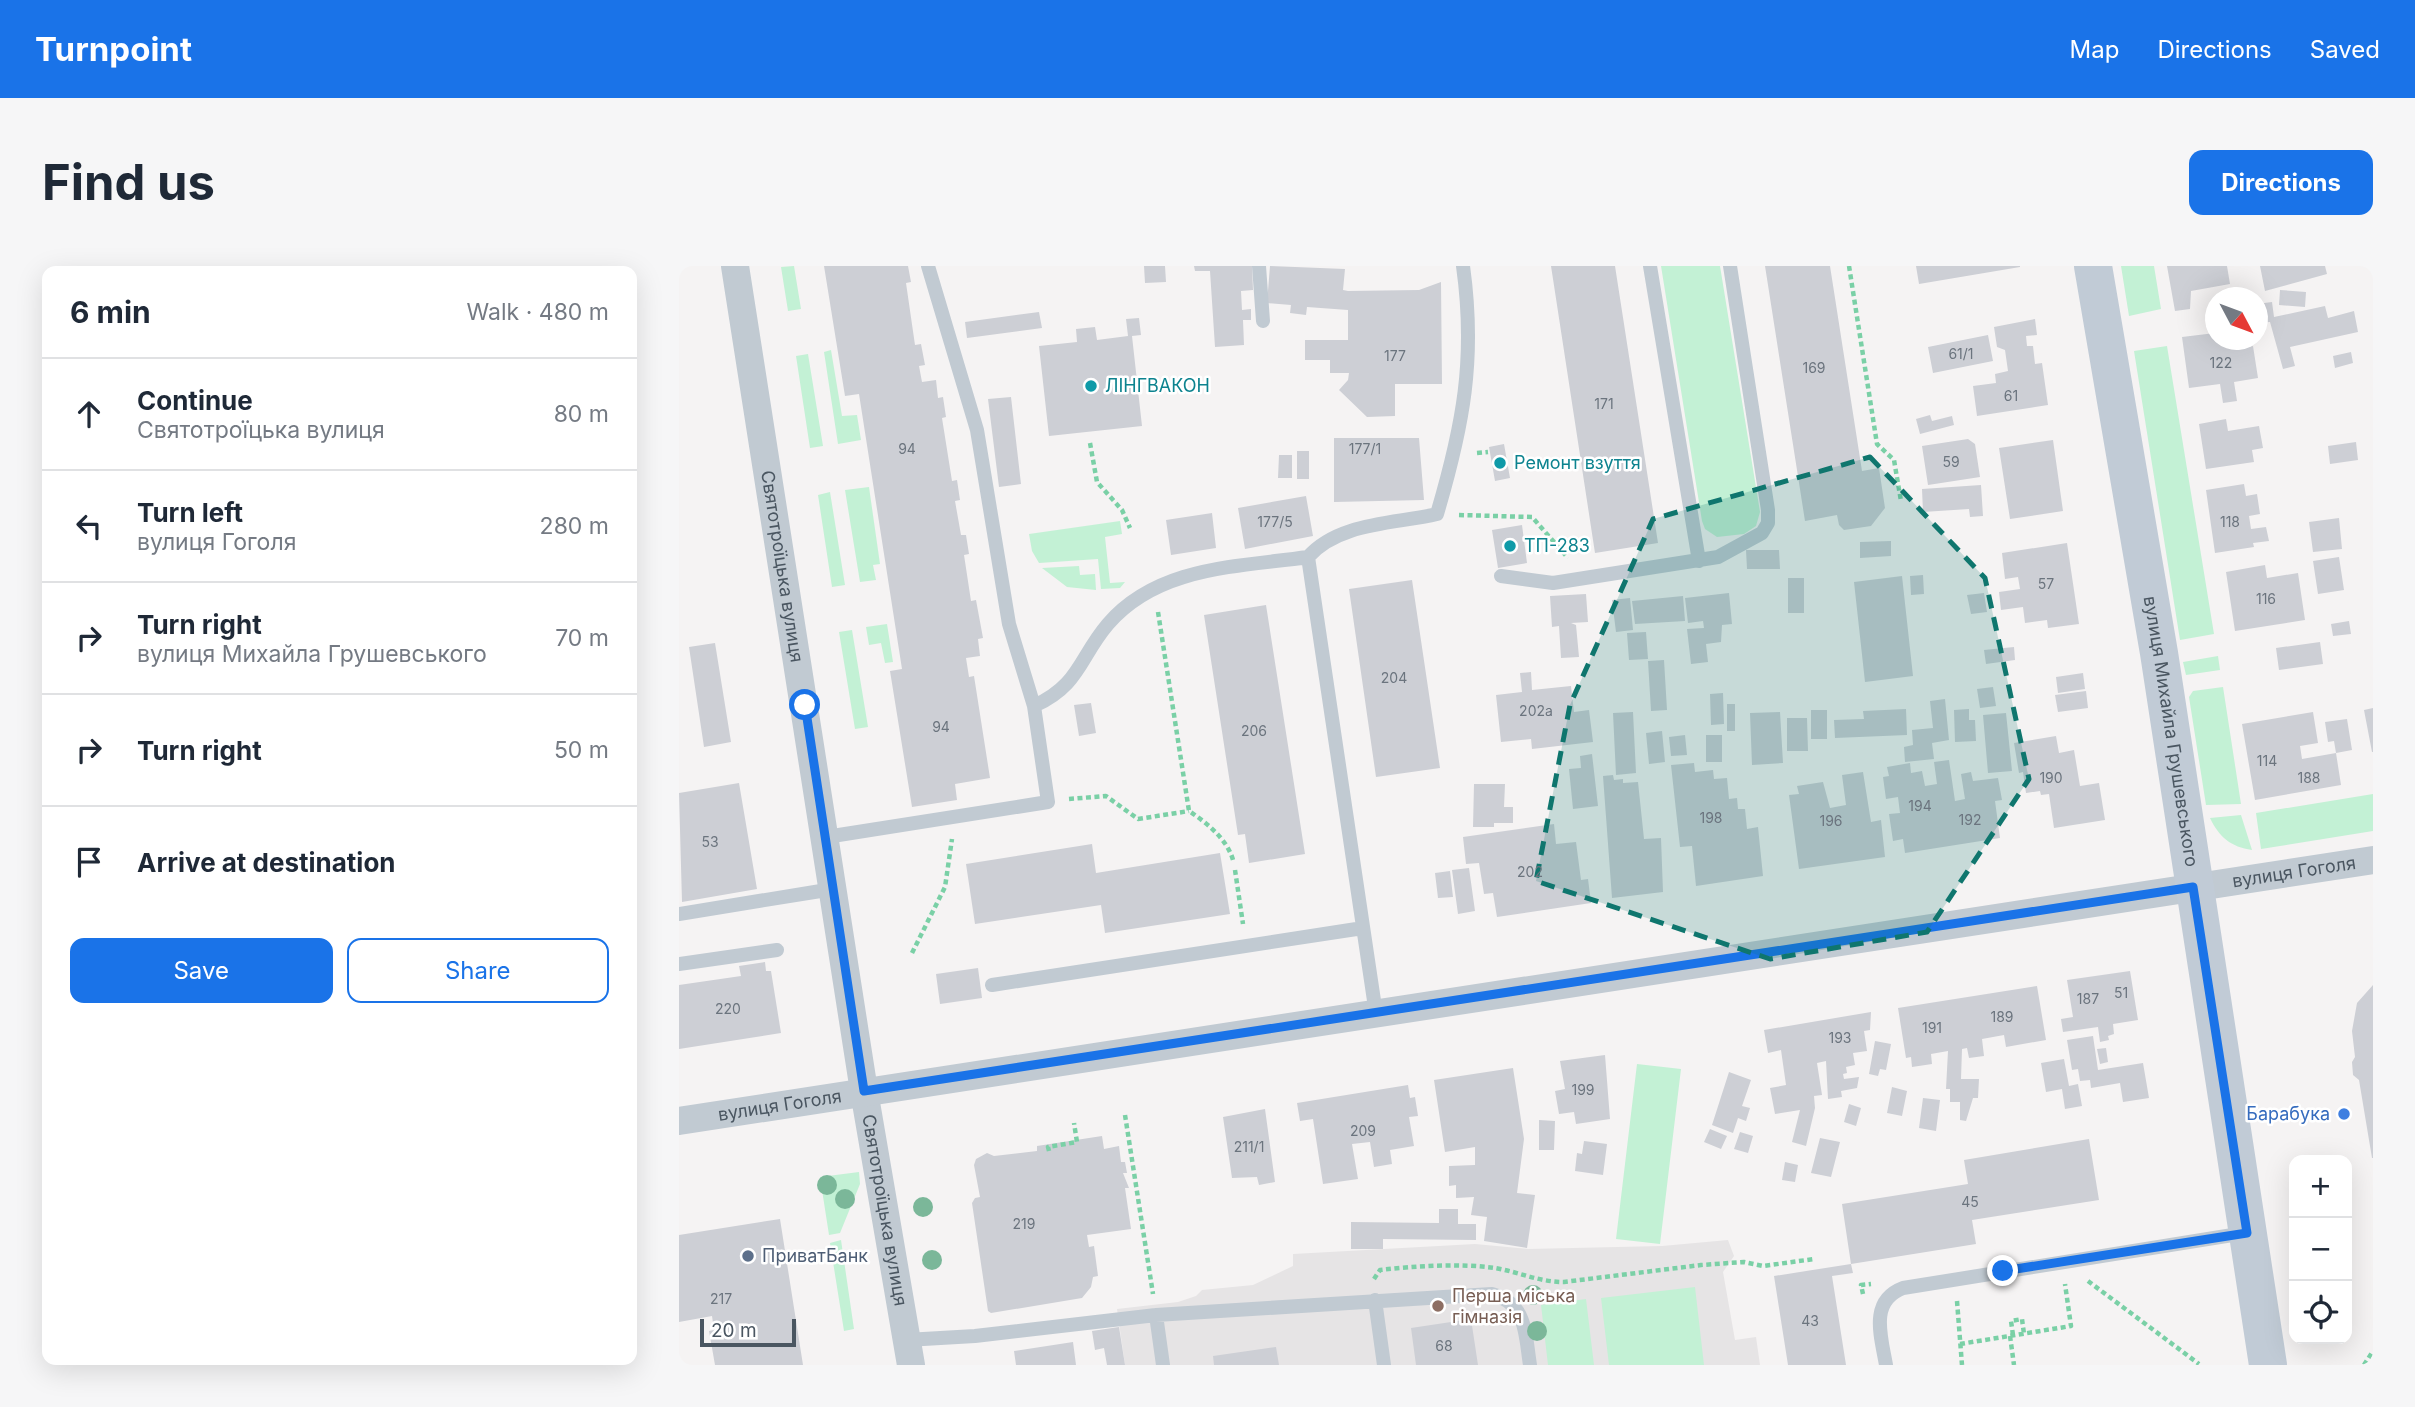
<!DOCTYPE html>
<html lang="en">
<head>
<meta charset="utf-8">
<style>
  body { margin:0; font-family:Inter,sans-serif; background:#f6f6f7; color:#1f2937 }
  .controls { position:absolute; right:21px; bottom:21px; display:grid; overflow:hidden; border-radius:14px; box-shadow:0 7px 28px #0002 }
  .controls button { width:63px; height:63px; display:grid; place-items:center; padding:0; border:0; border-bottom:2px solid #e0e1e3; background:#fff; color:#1f2937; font:35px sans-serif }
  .compass { position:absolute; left:1526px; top:21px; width:63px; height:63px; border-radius:50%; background:#fff; box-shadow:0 7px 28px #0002; rotate:131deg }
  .scale { position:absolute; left:21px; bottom:18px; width:96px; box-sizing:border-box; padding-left:7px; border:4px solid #4a5661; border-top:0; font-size:19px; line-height:24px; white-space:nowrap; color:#4a5661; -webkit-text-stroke:5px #fff; paint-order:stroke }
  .stop { position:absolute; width:21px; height:21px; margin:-16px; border:5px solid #1a73e8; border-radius:50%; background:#fff }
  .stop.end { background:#1a73e8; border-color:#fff; box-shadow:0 2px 7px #0008 }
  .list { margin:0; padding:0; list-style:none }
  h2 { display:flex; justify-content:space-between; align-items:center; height:91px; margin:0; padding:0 28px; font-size:30px }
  h2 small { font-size:23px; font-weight:400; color:#747a83 }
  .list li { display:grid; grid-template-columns:46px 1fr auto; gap:21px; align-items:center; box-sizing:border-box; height:112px; padding:0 28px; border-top:2px solid #e0e1e3 }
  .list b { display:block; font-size:26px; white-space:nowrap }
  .list p { margin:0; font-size:23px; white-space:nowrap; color:#747a83 }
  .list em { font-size:23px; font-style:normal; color:#747a83 }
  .actions { display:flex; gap:14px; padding:21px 28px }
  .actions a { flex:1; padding:16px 0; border:2px solid #1a73e8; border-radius:14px; text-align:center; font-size:24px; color:#1a73e8 }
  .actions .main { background:#1a73e8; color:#fff }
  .icon { flex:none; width:38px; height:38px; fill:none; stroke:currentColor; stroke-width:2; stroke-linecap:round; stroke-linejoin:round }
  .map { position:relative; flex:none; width:1694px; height:1099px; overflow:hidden; border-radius:14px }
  header { display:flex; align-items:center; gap:42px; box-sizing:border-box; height:98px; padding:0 35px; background:#1a73e8; color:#fff }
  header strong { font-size:33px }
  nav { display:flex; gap:38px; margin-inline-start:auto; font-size:24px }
  .intro { display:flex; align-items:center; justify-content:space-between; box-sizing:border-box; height:168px; padding:0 42px }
  h1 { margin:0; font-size:49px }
  .button { padding:18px 32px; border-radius:14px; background:#1a73e8; color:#fff; font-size:24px; font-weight:700 }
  main { display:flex; gap:42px; padding:0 42px }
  aside { flex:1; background:#fff; border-radius:14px; box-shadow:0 7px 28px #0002 }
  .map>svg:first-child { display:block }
  .education { fill:#e6e4e5 }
  .green { fill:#c3f1d5 }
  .building { fill:#cdcfd5 }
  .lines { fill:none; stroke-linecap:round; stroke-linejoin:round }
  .path { stroke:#7ad0a6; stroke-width:4.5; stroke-dasharray:5 3.5; stroke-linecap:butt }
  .lane { stroke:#c1cad2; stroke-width:14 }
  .street { stroke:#c1cad2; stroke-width:28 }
  .secondary { stroke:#c1cbd6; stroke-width:38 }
  .tree { fill:#7bb799 }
  .route { stroke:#1a73e8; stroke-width:9 }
  .marked { fill:#0f766e; fill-opacity:0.2; stroke:#0f766e; stroke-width:5; stroke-dasharray:14 9; stroke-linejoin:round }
  .culture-dot { fill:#0f9aa8; stroke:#fff; stroke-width:2.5 }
  .shop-dot { fill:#3f7fe0; stroke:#fff; stroke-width:2.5 }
  .service-dot { fill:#5c6f8a; stroke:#fff; stroke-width:2.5 }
  .education-dot { fill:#8d6e63; stroke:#fff; stroke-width:2.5 }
  .labels { text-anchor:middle; stroke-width:5; stroke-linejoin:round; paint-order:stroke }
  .number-label { font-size:14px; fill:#6b747e }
  .culture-label { font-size:18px; fill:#0d838f; stroke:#fff; text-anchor:start }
  .street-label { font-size:18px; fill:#4a5661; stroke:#fff }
  .shop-label { font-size:18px; fill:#366cbe; stroke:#fff; text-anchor:end }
  .service-label { font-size:18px; fill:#4e5e75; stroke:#fff; text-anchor:start }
  .education-label { font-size:18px; fill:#785e54; stroke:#fff; text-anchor:start }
</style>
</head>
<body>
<header>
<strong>Turnpoint</strong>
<nav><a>Map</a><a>Directions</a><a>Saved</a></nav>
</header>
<div class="intro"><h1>Find us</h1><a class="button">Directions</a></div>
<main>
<aside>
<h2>6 min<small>Walk · 480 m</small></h2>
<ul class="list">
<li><svg class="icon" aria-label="ahead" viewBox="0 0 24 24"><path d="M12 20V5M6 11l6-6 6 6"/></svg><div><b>Continue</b><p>Святотроїцька вулиця</p></div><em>80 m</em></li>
<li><svg class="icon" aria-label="left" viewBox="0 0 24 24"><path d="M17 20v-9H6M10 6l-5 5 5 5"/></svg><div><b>Turn left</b><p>вулиця Гоголя</p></div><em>280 m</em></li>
<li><svg class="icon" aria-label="right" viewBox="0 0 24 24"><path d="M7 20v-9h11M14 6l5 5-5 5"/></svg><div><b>Turn right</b><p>вулиця Михайла Грушевського</p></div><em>70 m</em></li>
<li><svg class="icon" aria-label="right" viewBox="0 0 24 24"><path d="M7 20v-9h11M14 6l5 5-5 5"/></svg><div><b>Turn right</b></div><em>50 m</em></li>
<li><svg class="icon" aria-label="arrive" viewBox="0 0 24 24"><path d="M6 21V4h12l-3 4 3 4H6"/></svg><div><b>Arrive at destination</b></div></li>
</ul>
<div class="actions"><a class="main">Save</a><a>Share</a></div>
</aside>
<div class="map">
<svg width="1694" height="1099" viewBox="0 0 1694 1099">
  <rect width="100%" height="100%" fill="#f5f3f3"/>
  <path class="education" d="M1049,974L1055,990L1044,1006L1056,1074L1077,1071L1081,1099H446L438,1043L499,1036L517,1030L523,1024L574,1019L614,1000V988L796,978L849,983L983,980Z"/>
  <path class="green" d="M115,0L122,43L109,45L102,1Z
    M982,0H1041L1081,246L1077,260L1065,268L1038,271L1026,263L1023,255Z
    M1442,0H1475L1482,43L1450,50Z
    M1488,80L1535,368L1501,374L1455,85Z
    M152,84L163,150L178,149L182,174L159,178L145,86Z
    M129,88L144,180L131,182L117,90Z
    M190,221L201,298L194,299L197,314L181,316L166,224Z
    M151,226L166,319L153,321L139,229Z
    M441,255L443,268L426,271L431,317L446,316L441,322L422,323L419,293L360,297L353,285L350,268Z
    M400,300L401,309L416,308L417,324L388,321L363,302Z
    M208,358L214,396L206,397L202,377L190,379L187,361Z
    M173,364L189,461L176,463L160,366Z
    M1539,390L1541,404L1507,409L1504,396Z
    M1544,421L1562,538L1527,539L1510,431L1514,425Z
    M1694,528V565L1582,583L1577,547Z
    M1562,549L1573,584C1552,581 1540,571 1531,552Z
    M958,798L1002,803L981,978L937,973Z
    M180,906L181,918L161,967L150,969L141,911Z
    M162,974L175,1063L165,1065L151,977Z
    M1016,1021L1025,1099H930L922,1032Z
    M907,1033L915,1099H869L862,1039Z"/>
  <path class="building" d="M145,0H229L232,16L227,17L236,79L242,78L246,99L240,100L243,116L257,114L259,132L264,131L267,151L263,152L273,215L278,214L281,234L276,235L282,269H287L290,288L285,289L292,335L297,334L304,372L299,373L301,390L287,392L290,411L295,410L311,512L276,518L278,534L233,541L211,405L223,403L180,128L166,130Z
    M465,0H486L487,16L466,17Z
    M515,0H573L574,24L562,25L563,44L572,43V54H564L565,79L536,81L531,5H516Z
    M591,0L666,3L664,24L669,25L740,24L762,16L763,118H716V150L688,151L660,124L669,114L670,107H651V94H626V74H669V44L628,41L627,49L611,47L612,39L588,37Z
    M872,0H936L979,277L916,287Z
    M1086,0H1151L1183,205L1200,202L1206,242L1192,260L1165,264L1160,259L1158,249L1126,255Z
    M1237,0H1341V1L1240,18Z
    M1488,0H1548L1551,18L1512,25L1511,43L1496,45Z
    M1581,0H1646L1648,8L1586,25Z
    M1601,24L1627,26L1626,41L1600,39Z
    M1593,36L1595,51L1646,40L1649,52L1675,45L1679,66L1611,81L1616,100L1604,103L1591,56L1578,57V38Z
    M360,46L363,62L288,72L286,56Z
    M460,52L462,69L453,70L463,160L370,170L360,80L398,76L397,63L416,61L418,74L449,70L447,53Z
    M1356,53L1358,69L1347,70L1348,80H1354L1356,98L1363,97L1369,139L1298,150L1294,120L1317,117L1316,108L1329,105L1326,84L1318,81L1315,61Z
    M1536,67V74H1555L1556,83L1574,80L1579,112L1555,116L1558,135L1544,137L1541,118L1510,122L1503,71Z
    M1309,69L1314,95L1254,107L1249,81Z
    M1672,86L1674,97L1656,102L1654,90Z
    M332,131L342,218L320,221L309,133Z
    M1251,149L1253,155L1273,150L1275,159L1241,168L1237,153Z
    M1547,153L1549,165L1580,160L1584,182L1573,184L1575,196L1527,203L1520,158Z
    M655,172H740L745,234L655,236Z
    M1289,173L1296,178L1301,211L1249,219L1243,180Z
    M1374,174L1384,245L1331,253L1320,182Z
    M1677,176L1679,194L1651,198L1649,180Z
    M825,178L831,212L816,215L810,181Z
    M618,185H630V213H618Z
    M600,189H613V212H599Z
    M1565,218L1567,230L1578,228L1581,248L1570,250L1572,263L1587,261L1590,275L1574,277L1575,281L1536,287L1527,224Z
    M1302,219L1304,250L1291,251L1290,243L1244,246L1243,223Z
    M627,230L634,270L566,283L559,242Z
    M533,247L537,282L492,289L487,254Z
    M1660,252L1663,283L1634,286L1630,256Z
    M843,259L848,297L819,302L813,264Z
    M1212,275V290L1181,292V276Z
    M1388,277L1400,358L1369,362L1368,354L1346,357L1344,341L1322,344L1320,326L1341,323L1339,311L1326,313L1323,287Z
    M1067,284H1100L1101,303H1068Z
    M1660,291L1665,324L1639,328L1634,295Z
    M1586,299L1588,312L1619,307L1626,354L1556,365L1547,306Z
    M1244,309L1245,328L1232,329L1231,310Z
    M1223,310L1234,410L1186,416L1175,316Z
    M1109,312H1125V347H1109Z
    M733,314L761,502L697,511L670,323Z
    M1050,327L1053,358L1043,359L1042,376L1027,378L1029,396L1012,398L1008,363L1025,362L1024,355L1009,357L1006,332Z
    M1305,327L1308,346L1292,348L1288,329Z
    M907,328L909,356L892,357L897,359L900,391L882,392L880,360L873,361L871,330Z
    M1004,330L1006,355L956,358L953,335Z
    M951,332L954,364L937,366L933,334Z
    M587,339L626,588L570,597L566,568L559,569L525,349Z
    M1670,355L1672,368L1654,370L1652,358Z
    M967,366L969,393L950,394L948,367Z
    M1641,376L1644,398L1600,404L1597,382Z
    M36,377L52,476L25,481L10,381Z
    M1335,381L1336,394L1307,398L1305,384Z
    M985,394L988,444L972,445L969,395Z
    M852,406L853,424L892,420L895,446L910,444L914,476L853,483L852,473L822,476L817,429L843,426L841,407Z
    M1404,407L1406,423L1379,427L1377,411Z
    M1314,421L1317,440L1301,442L1298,423Z
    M1407,425L1409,442L1379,446L1376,429Z
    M1044,427L1045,458L1032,459L1031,428Z
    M1266,433L1270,474L1253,477L1255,493L1226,496L1225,481L1234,479L1233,464L1254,462L1251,435Z
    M412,437L417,467L400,470L395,439Z
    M1048,438H1056V465H1048Z
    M1694,442V486H1693L1685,444Z
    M1227,443L1228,469L1156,472L1155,454L1185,453L1184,445Z
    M1290,443V454H1296L1297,475L1276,476L1275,444Z
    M1132,444H1148V473H1132Z
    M954,446L957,507L937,509L934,447Z
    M1101,446L1104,497L1073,499L1071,447Z
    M1634,446L1639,477L1621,480L1623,493L1657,487L1662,519L1576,534L1563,458Z
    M1327,447L1333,505L1309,507L1304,449Z
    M1108,452H1128L1129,485H1108Z
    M1668,453L1673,484L1657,487L1655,475L1649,476L1646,456Z
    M983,465L986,496L970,498L967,467Z
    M1006,469L1008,489L992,490L990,471Z
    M1027,469H1043V496H1027Z
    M1377,470L1380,487L1395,484L1401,520L1420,517L1426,554L1375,562L1370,528L1362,529L1361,525L1347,527L1344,506L1340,507L1335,477Z
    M913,488L919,540L894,543L890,503L902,502L901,490Z
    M1270,494L1276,535L1286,533L1282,508L1292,506L1294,515L1319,512L1323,534L1316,535L1321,572L1226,587L1224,573L1214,575L1210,548L1221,547L1219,531L1207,533L1204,511L1210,510L1208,501L1231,497L1232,507L1243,505L1246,520L1258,518L1255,496Z
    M1015,497L1016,506L1034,504L1035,513L1048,512L1050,533L1058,532L1059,543H1066L1068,563L1079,561L1084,610L1017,620L1013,580L1001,581L992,499Z
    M1184,506L1192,556L1202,554L1206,591L1120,603L1110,529L1120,528L1118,520L1144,516L1151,542L1167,539L1163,509Z
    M934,509L935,514L944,513V517L959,516L965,573L982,572L984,626L933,632L924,510Z
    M60,517L78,623L3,636L0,527Z
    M795,518H826L825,541H834V557H815V561H794Z
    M875,558L877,578L897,576L902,614L909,613L912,637L818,651L814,627L805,628L800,597L787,598L784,571Z
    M413,578L417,607L541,587L551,648L426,667L422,639L296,658L287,598Z
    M790,602L796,645L779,648L773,604Z
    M771,605L774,631L759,632L756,607Z
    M86,696L87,705H92L102,767L0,783V719L62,710L60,700Z
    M299,702L303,732L261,738L257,708Z
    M1451,705L1459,754L1434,758L1435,768L1429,770L1430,774L1421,776L1419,761L1384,766L1382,753L1394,751L1388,714Z
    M1694,719V892H1693L1680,814L1674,809L1673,796L1676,791L1673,765L1678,737Z
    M1358,720L1367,774L1327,781L1325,769L1303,773L1305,790L1290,792L1288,782L1283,783L1282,813H1300L1299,832H1294L1287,855L1281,854V836H1271V823H1267L1269,785L1252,788L1253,798L1233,801L1232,791L1227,792L1219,742Z
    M1192,746L1191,764L1185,765L1188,785L1174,787L1176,799L1167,801L1168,807L1164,808L1165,813L1180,811L1178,822L1162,825L1163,831L1149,833L1147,795L1138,797L1143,829L1135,830L1136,842L1127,880L1113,876L1121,844L1096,848L1091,822L1107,819L1102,784L1089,787L1085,764Z
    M1414,770L1419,804L1464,797L1470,832L1444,836L1441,817L1412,822L1411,814L1401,815L1399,803L1393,804L1388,774Z
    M1196,775L1212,778L1207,804L1201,803L1199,810L1190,808Z
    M1427,782L1429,796L1421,798L1418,783Z
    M926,789L931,853L897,858L895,846L880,848L876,825L886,823L881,795Z
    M1385,793L1390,820L1399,818L1403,840L1386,843L1383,823L1367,826L1362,797Z
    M834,802L845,873L838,927L856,929L848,982L805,975L808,951L792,949L795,931L777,932V919L770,920V900L796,899V881L766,886L755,814Z
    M1050,806L1072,814L1063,840L1071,842L1067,855L1059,852L1054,867L1033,859Z
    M729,819L731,832L736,831L739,850L730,851L735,880L711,884L713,898L695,901L691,876L673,878L679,913L644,918L634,853L621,855L618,837Z
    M1213,821L1228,825L1223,850L1208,847Z
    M1244,832L1261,834L1257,865L1240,862Z
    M1170,838L1182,842L1177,860L1165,856Z
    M586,843L596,916L580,919L578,911L553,912L544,851Z
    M860,854L876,855L875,884H860Z
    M1031,863L1048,870L1042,883L1025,876Z
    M1061,866L1074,870L1069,887L1055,883Z
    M423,870L425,883L440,880L442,896H446L448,907H444L450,922H446L452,963L408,969L410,981L415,980L419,1010L414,1011L412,1021L403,1032L312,1047L309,1045L293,937L296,932L301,931L295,899L297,893L308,887L315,890L358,885V880Z
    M1141,872L1161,876L1152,911L1132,907Z
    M1410,873L1420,934L1293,954L1297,978L1172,998L1174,1007L1153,1010L1167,1099H1109L1095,1010L1172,998L1163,938L1289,918L1285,894Z
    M905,875L928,878L924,909L896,905L898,887L903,888Z
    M1106,896L1119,899L1116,916L1103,914Z
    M760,943H779V958H797V974L704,973V983H672V956L760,957Z
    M101,953L124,1099H36L30,1065L35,1064L33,1050L0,1056V969Z
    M792,1053L799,1099H737L732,1062Z
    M440,1061L446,1099H428L425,1082L416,1084L413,1065Z
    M394,1076L397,1099H337L335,1085Z
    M597,1081L600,1099H535L534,1090Z"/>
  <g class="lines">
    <path class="path" d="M1170,0L1198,178L1215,194L1222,235
      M411,177L418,216L443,244L451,262
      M798,187L809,186
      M780,249L853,251L889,292
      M479,346L510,545C528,557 548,573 554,594
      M390,533L427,530L459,553L510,545
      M556,604L564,658
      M233,687L266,621L273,573
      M446,849L474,1028
      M370,885L369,881L398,876L395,857
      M695,1013L701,1004C737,1000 780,997 816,1002C840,1006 860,1016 885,1016L1022,999L1065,996L1084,1000L1135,993
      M1409,1015L1520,1098
      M1184,1028L1182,1019L1192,1018
      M1278,1035L1283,1099
      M1334,1069L1332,1055L1343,1053L1345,1068
      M1331,1070L1335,1099
      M1281,1078L1392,1060L1386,1018
      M1685,1099L1694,1085"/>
    <path class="lane" d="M249,0L298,164L330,358L355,440
      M580,0L584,55
      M971,0L1020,295
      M629,291C660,256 716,258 758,248C784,160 797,93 784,0
      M822,310L874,317L1039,291L1083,267L1089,257V244L1051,0
      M147,571L369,536L355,440C401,419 400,392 429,358C479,300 559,301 629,291L697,748
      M0,648L154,623
      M0,698L98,684
      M313,719L684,662
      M696,1034L705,1099
      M477,1049L484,1099
      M227,1074L296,1070L477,1049L813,1028C848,1037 846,1068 851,1099
      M1207,1099C1202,1070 1190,1035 1224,1022L1566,967"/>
    <g class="street">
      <path id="s1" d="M56,0L185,825L232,1099"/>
      <path id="s2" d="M0,855L1694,594"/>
    </g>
    <path class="secondary" id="s3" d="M1414,0L1480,387L1589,1099"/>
  </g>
  <g class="tree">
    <circle cx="148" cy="919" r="10"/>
    <circle cx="166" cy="933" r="10"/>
    <circle cx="244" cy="941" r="10"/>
    <circle cx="253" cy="994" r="10"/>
    <circle cx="854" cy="1029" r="10"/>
    <circle cx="858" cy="1065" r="10"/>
  </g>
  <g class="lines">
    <path class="route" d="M126,439L185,825L1514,621L1568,967L1324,1005"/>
  </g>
  <path class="marked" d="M1191,191L1306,312L1350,513L1248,666L1091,693L857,615L891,439L974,253Z"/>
  <g class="culture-dot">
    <circle cx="412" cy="120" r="7"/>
    <circle cx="821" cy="197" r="7"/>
    <circle cx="831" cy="280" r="7"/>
  </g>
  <circle class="shop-dot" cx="1665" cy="848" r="7"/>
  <circle class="service-dot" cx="69" cy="990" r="7"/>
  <circle class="education-dot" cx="759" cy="1040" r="7"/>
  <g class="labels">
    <g class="number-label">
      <text x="1282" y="93">61/1</text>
      <text x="716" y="95">177</text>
      <text x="1542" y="102">122</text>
      <text x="1135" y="107">169</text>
      <text x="1332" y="135">61</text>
      <text x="925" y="143">171</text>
      <text x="228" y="188">94</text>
      <text x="686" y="188">177/1</text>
      <text x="1272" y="201">59</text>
      <text x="596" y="261">177/5</text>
      <text x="1551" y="261">118</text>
      <text x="1367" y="323">57</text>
      <text x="1587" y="338">116</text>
      <text x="715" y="417">204</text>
      <text x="857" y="450">202а</text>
      <text x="262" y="466">94</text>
      <text x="575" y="470">206</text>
      <text x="1588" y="500">114</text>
      <text x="1372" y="517">190</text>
      <text x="1630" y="517">188</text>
      <text x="1241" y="545">194</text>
      <text x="1032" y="557">198</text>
      <text x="1291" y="559">192</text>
      <text x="1152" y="560">196</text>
      <text x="31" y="581">53</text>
      <text x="851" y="611">202</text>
      <text x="1442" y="732">51</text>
      <text x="1409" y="738">187</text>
      <text x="49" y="748">220</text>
      <text x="1323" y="756">189</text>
      <text x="1253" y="767">191</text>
      <text x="1161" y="777">193</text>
      <text x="904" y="829">199</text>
      <text x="684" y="870">209</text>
      <text x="570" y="886">211/1</text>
      <text x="1291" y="941">45</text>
      <text x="345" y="963">219</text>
      <text x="42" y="1038">217</text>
      <text x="1131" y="1060">43</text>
      <text x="765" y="1085">68</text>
    </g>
    <g class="culture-label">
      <text x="426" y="126">ЛІНГВАКОН</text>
      <text x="835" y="203">Ремонт взуття</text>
      <text x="845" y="286">ТП-283</text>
    </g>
    <g class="street-label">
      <text dy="6" stroke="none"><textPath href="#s1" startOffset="304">Святотроїцька вулиця</textPath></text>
      <text dy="6" stroke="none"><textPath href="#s3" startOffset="472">вулиця Михайла Грушевського</textPath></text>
      <text dy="6" stroke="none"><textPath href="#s2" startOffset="1634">вулиця Гоголя</textPath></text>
      <text dy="6" stroke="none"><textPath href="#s2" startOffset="102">вулиця Гоголя</textPath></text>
      <text dy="6" stroke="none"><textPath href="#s1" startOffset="956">Святотроїцька вулиця</textPath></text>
    </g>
    <g class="shop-label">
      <text x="1651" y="854">Барабука</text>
    </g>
    <g class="service-label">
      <text x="83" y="996">ПриватБанк</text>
    </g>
    <g class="education-label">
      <text x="773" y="1036">Перша міська<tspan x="773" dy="21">гімназія</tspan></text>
    </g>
  </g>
</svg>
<div class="controls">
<button>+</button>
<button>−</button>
<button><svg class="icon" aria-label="locate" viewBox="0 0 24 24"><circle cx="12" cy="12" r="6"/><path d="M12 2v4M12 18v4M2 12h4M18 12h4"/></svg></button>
</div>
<svg class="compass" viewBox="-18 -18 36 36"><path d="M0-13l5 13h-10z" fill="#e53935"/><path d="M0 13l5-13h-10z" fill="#747a83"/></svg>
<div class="scale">20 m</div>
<div class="stop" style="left:126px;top:439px"></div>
<div class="stop end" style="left:1324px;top:1005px"></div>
</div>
</main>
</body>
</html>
